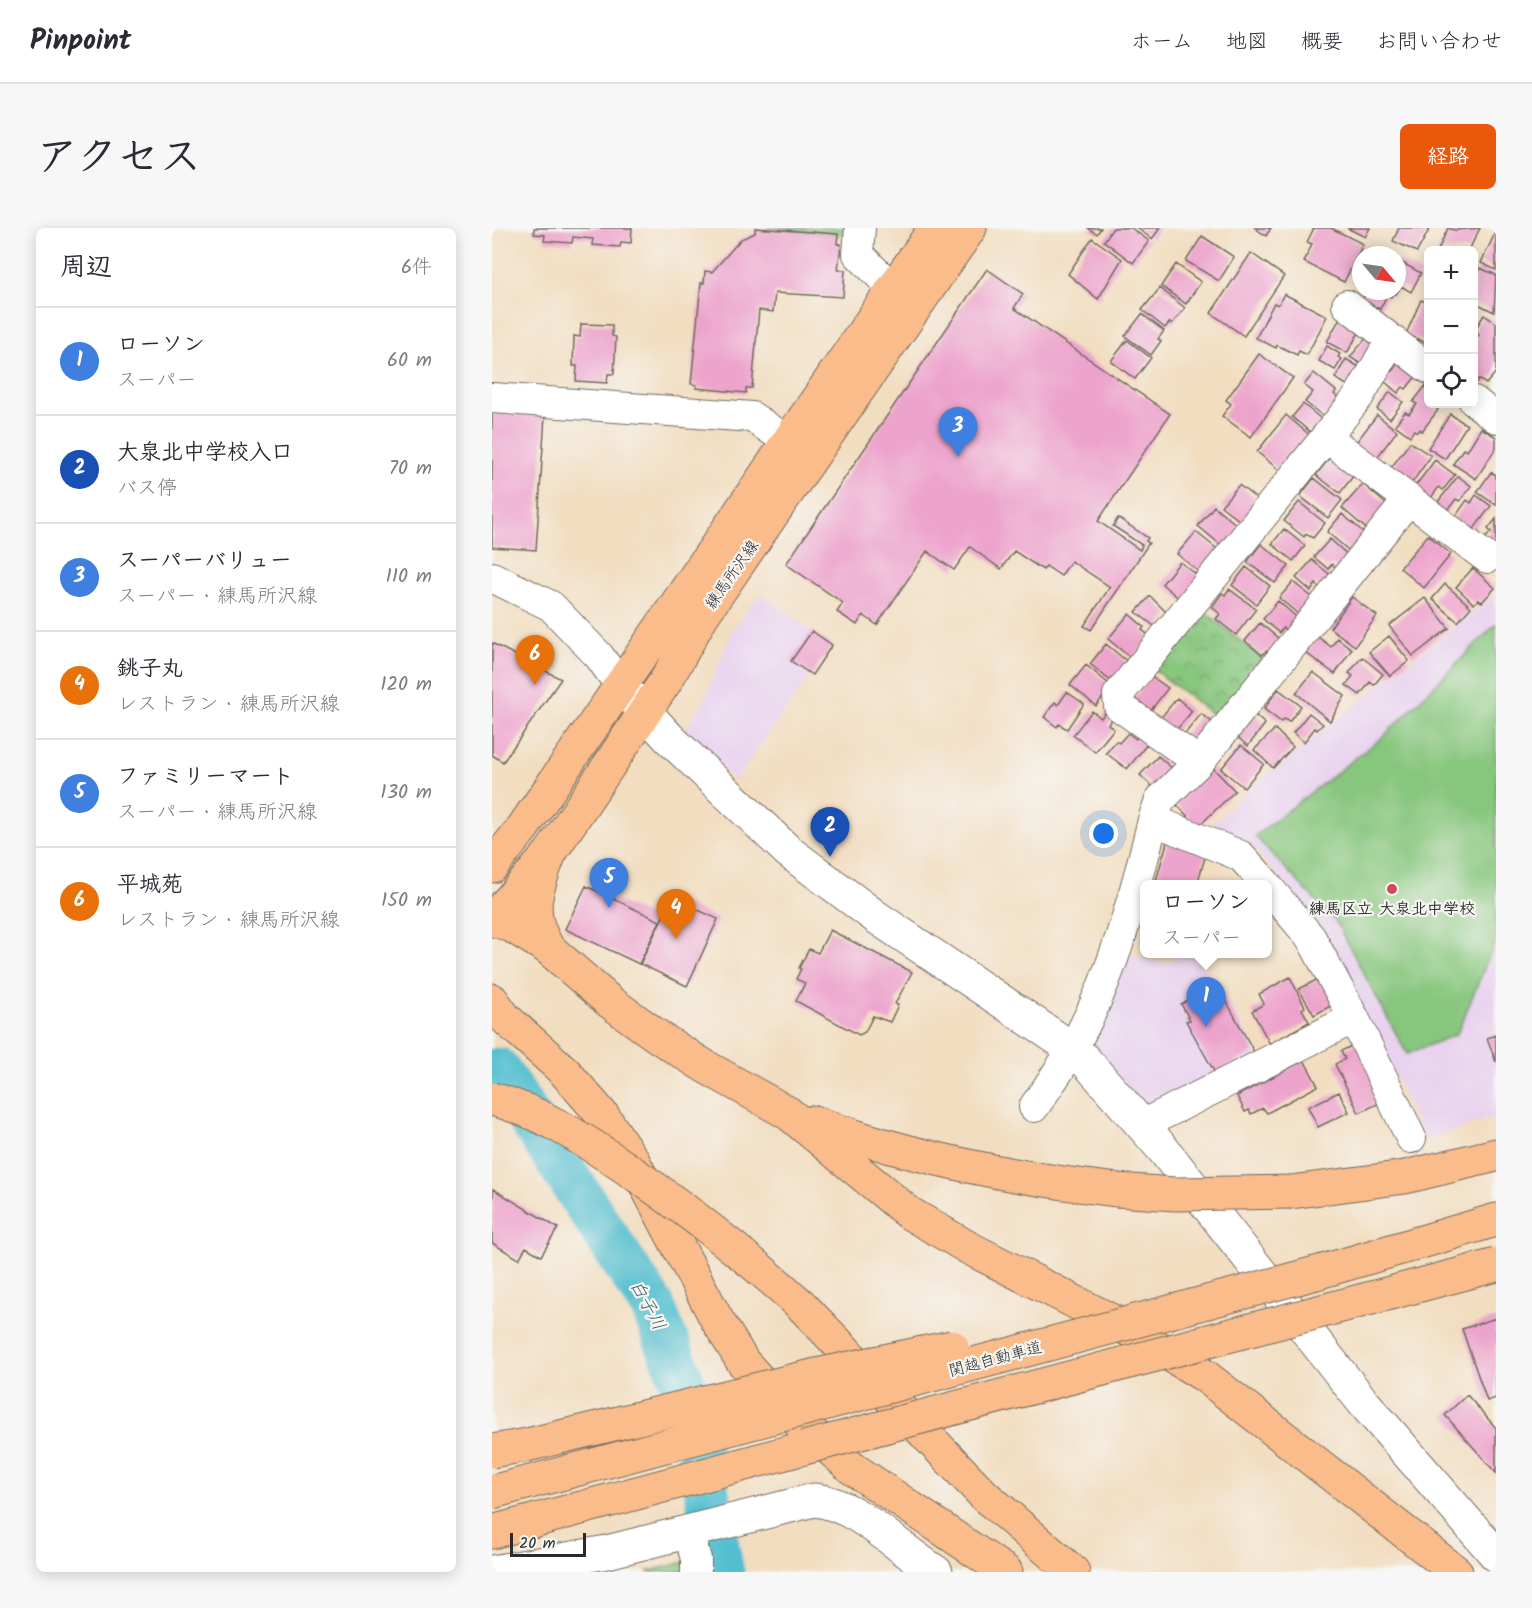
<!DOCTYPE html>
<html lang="ja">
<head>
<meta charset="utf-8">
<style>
  body { margin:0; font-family:Kalam,"Klee One",sans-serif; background:#f7f7f7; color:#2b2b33 }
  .controls { position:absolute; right:18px; top:18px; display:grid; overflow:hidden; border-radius:9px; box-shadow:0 3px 15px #0003 }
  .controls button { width:54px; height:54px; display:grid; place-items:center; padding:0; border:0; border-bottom:2px solid #e1e1e2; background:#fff; color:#2b2b33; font:30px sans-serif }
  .compass { position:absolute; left:860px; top:18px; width:54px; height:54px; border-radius:50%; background:#fff; box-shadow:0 3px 15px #0003; rotate:119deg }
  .scale { position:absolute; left:18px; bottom:15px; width:76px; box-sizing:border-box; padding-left:6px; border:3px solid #2b2b2b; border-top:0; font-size:16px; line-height:21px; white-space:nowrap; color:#2b2b2b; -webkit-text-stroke:4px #f6f6f2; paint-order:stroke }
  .you { position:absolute; left:612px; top:606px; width:21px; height:21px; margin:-15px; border:4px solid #fff; border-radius:50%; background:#1a73e8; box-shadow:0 0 0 9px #1a73e833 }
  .badge { display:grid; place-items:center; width:39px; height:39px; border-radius:50%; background:#ea580c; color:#fff; font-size:20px; font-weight:700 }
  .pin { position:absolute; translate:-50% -50px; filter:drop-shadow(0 2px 3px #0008) }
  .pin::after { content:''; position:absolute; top:32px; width:21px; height:18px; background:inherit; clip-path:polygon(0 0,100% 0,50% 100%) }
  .popup { position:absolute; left:648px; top:652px; width:132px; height:78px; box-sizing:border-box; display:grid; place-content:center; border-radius:9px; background:#fff; filter:drop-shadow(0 2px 4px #0005); font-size:20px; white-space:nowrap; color:#7c7c81 }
  .popup b { font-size:22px; color:#2b2b33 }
  .popup::after { content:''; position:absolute; left:50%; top:100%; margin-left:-12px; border:12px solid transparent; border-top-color:#fff }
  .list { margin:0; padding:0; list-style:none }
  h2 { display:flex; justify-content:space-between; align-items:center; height:78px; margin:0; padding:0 24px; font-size:26px }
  h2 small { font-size:20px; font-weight:400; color:#7c7c81 }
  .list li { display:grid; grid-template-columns:39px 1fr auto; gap:18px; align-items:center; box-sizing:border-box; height:108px; padding:0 24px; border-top:2px solid #e1e1e2 }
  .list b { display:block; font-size:22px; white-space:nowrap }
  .list p { margin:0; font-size:20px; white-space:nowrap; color:#7c7c81 }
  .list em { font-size:20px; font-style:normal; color:#7c7c81 }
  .icon { flex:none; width:33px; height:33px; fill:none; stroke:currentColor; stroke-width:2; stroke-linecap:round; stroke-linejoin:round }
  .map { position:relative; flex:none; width:1004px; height:1344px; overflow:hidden; border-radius:9px }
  header { display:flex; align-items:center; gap:36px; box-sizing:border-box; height:84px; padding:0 30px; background:#fff; border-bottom:2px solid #e1e1e2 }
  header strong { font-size:28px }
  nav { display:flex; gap:33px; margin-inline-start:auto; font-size:21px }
  .intro { display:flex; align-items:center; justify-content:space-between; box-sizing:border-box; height:144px; padding:0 36px }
  h1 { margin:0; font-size:42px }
  .button { padding:15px 27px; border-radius:9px; background:#ea580c; color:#fff; font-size:21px; font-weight:700 }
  main { display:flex; gap:36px; padding:0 36px }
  aside { flex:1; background:#fff; border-radius:9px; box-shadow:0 3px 15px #0003 }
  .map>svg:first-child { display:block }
  .built { fill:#e8d2ee }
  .green { fill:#87c67d; stroke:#597854; stroke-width:1.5 }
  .park { fill:url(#park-crowns); stroke:#597854; stroke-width:1.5 }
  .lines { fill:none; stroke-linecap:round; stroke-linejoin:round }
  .river { stroke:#53becf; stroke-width:45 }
  .building { fill:#eda4cc }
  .minor-casing { stroke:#71695f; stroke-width:32 }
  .tertiary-casing { stroke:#71695f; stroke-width:35 }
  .primary-casing { stroke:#71695f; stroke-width:35 }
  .motorway-casing { stroke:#71695f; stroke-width:35 }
  .minor { stroke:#fff; stroke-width:30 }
  .tertiary { stroke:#fff; stroke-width:33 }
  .primary { stroke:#f9bc8a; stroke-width:33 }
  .motorway { stroke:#f9bc8a; stroke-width:33 }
  .motorway-bridge-casing { stroke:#71695f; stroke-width:35; stroke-linecap:butt }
  .motorway-bridge { stroke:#f9bc8a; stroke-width:33 }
  .poi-dot { fill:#d1495b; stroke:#f6f6f2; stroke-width:2 }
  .labels { text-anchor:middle; stroke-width:4.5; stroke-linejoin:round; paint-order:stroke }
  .street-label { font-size:16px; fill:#2b2b2b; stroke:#f6f6f2 }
  .poi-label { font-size:16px; font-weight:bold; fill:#2b2b2b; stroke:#f6f6f2 }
  .water-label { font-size:18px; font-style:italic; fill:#395e64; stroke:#f6f6f2 }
</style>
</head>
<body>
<header>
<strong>Pinpoint</strong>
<nav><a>ホーム</a><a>地図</a><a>概要</a><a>お問い合わせ</a></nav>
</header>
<div class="intro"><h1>アクセス</h1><a class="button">経路</a></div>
<main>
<aside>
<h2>周辺<small>6件</small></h2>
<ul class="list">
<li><span class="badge" style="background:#3f7fe0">1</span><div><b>ローソン</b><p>スーパー</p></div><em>60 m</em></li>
<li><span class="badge" style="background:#1a4fb4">2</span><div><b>大泉北中学校入口</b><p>バス停</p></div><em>70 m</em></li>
<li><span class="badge" style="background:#3f7fe0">3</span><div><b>スーパーバリュー</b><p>スーパー · 練馬所沢線</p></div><em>110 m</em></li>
<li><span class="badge" style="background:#e8710a">4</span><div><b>銚子丸</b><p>レストラン · 練馬所沢線</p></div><em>120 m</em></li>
<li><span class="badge" style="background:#3f7fe0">5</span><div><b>ファミリーマート</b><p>スーパー · 練馬所沢線</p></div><em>130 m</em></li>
<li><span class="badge" style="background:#e8710a">6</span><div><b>平城苑</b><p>レストラン · 練馬所沢線</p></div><em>150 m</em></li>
</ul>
</aside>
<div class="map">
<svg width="1004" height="1344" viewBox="0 0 1004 1344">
  <defs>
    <pattern id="park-crowns" width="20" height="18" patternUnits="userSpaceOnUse" patternTransform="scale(1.5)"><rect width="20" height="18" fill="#87c67d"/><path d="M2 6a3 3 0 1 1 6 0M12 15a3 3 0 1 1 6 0" fill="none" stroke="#6fa167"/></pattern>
  </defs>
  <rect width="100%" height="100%" fill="#f6f6f2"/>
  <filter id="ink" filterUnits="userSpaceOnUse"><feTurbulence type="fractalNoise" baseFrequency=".0167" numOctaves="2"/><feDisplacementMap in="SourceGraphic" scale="12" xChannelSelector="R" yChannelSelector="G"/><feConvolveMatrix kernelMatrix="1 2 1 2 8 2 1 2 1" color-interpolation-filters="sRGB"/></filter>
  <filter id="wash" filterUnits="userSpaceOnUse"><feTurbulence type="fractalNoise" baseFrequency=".008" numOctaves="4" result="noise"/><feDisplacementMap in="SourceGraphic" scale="24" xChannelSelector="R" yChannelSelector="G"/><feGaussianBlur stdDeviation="1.35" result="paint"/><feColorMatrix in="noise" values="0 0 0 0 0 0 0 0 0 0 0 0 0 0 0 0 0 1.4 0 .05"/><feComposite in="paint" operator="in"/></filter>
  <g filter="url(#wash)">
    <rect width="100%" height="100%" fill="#f2ddc0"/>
    <path class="built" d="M1004,365V889L933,912L835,707L758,615L716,600L758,560Z
      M268,366L340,417L243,553L192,503L211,474L241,401Z
      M639,726L674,737L689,726H700L725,754L766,826L662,878L650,876L603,821L601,807Z"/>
    <path class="green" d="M275,0H355L354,7Z
      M1004,396V712L965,806L915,826L844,694L763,608L892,508Z
      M194,1334L195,1344H156V1343Z"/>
    <path class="park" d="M707,379L776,435L729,493L659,439Z"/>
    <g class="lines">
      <path class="river" d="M6,842L161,1079L197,1170L230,1344"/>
    </g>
    <g id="blocks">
      <path class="building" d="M42,0H140L139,15L129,14L128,19L100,17L101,11L81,9L80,15L52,13L53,7L42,6Z
        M263,0L346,6L345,16H349L346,42H353L351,69L283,65L281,84L267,82L260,160H254V165L204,160L205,157L199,156L209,55H212L213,43L220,44L249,11L263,5Z
        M596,0H609L605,6Z
        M621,0H639L657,13L641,35L612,13Z
        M645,0H668L660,11Z
        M763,0H779L774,8Z
        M822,0H839L871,16L852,54L812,34L820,16L815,14Z
        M855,0H878L873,9Z
        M907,0H938L925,24L901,13Z
        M956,0L962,2L988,0L977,22H946Z
        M1004,3V42L989,35Z
        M710,8L742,29L727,53L694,33Z
        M600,10L630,31L606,71L576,46Z
        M759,25L792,48L752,108L719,85Z
        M905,32L929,45L919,64L909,58L904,66L901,65L899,69L895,67L888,81L870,72L875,63H905Z
        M684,36L709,54L694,76L669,58Z
        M988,40L1004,47L1002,84L982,74V54Z
        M495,41L531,66L522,80L678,186L606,293L648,322L650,317L621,298L626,290L656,310L654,313L657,315L599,402L592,398L618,359L579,333L569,348L554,338L551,342L522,323L509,341L478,319L462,342L435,323L385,397L371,387L365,397L345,384L351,375L294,336Z
        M668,60L693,80L680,96L678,94L673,100L650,82Z
        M792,66L835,88L815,127L807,123L805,127L785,117L784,120L764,110L782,75L786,77Z
        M929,72L936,75L935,115L914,106Z
        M650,86L672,103L666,111L669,113L659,127L633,108Z
        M992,87L1004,95V144L994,156L986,151L985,154L982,152V114L987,107L982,103Z
        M848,90L869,101L855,125L835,114Z
        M89,96L120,97V108L124,109L122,146H116L115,155L84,153L85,138H81L82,108L88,109Z
        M876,108L886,115L875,140L858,129Z
        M635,112L659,130L643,151L619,133Z
        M835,118L848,126L846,129L850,131L843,142L827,133Z
        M767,126L801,150L759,209L730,188L739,176L734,172Z
        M854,131L872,142L863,162L843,150Z
        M908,133L925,147L914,161L911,159L906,165L892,153Z
        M822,145L844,163L842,166L850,173L836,192L813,174L821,164L812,157Z
        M935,156L936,176H943L941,178L946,182L930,203L928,201L925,204L922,202L918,208L903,197L913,184L917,186L925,176L921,174Z
        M898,164L911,174L898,191L885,181Z
        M811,176L833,194L822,207L800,189Z
        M0,185L53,188L44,322L0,319Z
        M958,186L975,197L953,231L936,220Z
        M794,187L820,209L791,245L765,224Z
        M885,187L905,203L883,232L862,217Z
        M989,200L1004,209V220L984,251L961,236L971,221L975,223Z
        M918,214L939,228L917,259L896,244Z
        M839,228L862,247L848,265L824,247Z
        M943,232L963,247L951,262L947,259L938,271L921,261Z
        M999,244L1004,247V277L985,264Z
        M966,248L979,258L968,273L964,271L952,287L942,279Z
        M822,250L850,272L836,290L808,268Z
        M871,256L894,276L879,305L850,280Z
        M747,257L771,276L753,297L729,278Z
        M984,267L999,278L979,305L961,292L975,272L979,275Z
        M807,274L833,295L821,310L814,306L812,309L792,293Z
        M722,278L747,299L735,322L706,298Z
        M850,286L876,308L861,326L835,304Z
        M1004,291V330L988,316L999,304L996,301Z
        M792,301L813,318L801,333L780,316Z
        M704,304L730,325L712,348L685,326Z
        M936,307L959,326L932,360L908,340Z
        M838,311L859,330L847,343L840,336L836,341L822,329Z
        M769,316L797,338L783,355L755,334Z
        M820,332L842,350L831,363L824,356L819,363L804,350Z
        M688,334L709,350L690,373L670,356Z
        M754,339L778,358L764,376L740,357Z
        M981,340L1003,360L990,374L986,372L982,376L964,359Z
        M801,354L820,369L806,386L787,370Z
        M953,356L979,379L966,394L940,371Z
        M737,361L764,381L744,407L724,391L728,386L720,379L730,365L733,367Z
        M658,368L677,387L666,401L644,384Z
        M860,369L885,388L863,418L838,400Z
        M933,370L957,400L921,428L897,398Z
        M786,373L809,393L798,405L791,400L787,405L771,391Z
        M637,386L652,399L650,402L658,408L641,432L616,411Z
        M768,395L792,415L780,428L774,423L770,427L753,413Z
        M320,403L340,417L320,447L299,433Z
        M825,408L839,419L845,410L860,421L843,446L814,425Z
        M897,408L917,433L898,448L877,424Z
        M0,415L69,451L11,534L0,527Z
        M614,416L637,435L621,455L598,436Z
        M870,429L891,446L882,457L878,454L868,467L854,457L861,448L857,445Z
        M594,437L623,461L614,465L604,478L578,457Z
        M821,444L853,468L838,493L804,465Z
        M659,448L676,460L656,486L640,473Z
        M786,461L809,478L797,494L792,491L789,494L772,481Z
        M575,464L592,476L575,501L567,496L565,499L552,489L563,474L566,477Z
        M685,470L700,483L682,505L666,493Z
        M615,482L623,488L616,496L622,501L603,524L581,507L600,483L609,490Z
        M817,485L831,496L825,502L823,500L812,514L801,505Z
        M709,486L727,499L708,524L687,513Z
        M762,486L773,496L756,518L744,508Z
        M783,501L801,519L781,540L762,522Z
        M636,505L644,511L647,508L656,515L635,541L614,525L624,513L627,515Z
        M749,517L772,536L752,560L729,541Z
        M666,528L683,543L665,563L648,547Z
        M721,540L743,563L706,599L684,576Z
        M676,611L715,623L705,656H663Z
        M94,658L168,693L147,736L73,701Z
        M180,670L226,691L195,758L148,736Z
        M338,702L420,744L403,776L406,777L398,794L381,788L373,804L367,807L304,773L313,755L304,751L309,741L307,740L317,721L326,725Z
        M798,749L813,779L810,781L817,794L778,816L760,783L772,776L767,766Z
        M830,749L844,775L822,787L807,761Z
        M725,756L762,824L723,845L694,793L698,792L689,776Z
        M1004,807V834L995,810Z
        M866,815L894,872L867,885L843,836L853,831L849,823Z
        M812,832L826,858L775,885L771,880L759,886L757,882L753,884L745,868Z
        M847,864L857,884L826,899L816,879Z
        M1,961L66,1000L49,1028L34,1019L27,1031L0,1015Z
        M1004,1090V1170L995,1173L970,1101Z
        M975,1167L1004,1200V1245L953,1187Z"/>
    </g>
  </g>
  <g filter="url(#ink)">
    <use href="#blocks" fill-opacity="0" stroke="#71695f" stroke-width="1.5"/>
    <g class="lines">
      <defs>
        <path id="minor" d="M368,0L366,26L401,61
          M855,77L936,140
          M0,170L260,189L296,213
          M982,173L1004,190
          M834,209L995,330
          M0,349L59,378L107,428L128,457
          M707,534L627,478L626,467L867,168L899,112
          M661,592L668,572L707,534L917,271
          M862,790L919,910
          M542,879C555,860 569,841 580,821C620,752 642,669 661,592L749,628L774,656
          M650,897L862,790L819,710L776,659
          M196,1303L204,1331V1344"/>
        <path id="tertiary" d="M128,457L177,510L297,624L384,689L581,821L591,830L670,920L871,1174L1004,1327
          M0,1344L115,1324L322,1272C364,1275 407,1321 444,1344"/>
        <path id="primary" d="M0,638L30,601L443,0
          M0,692L58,625L175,451L210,388L478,0"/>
        <path id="motorway" d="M0,691L18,697L56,720L118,774L168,810L214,839L296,885L417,985L477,1020L634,1100L713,1148L964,1344
          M56,720C34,684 44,662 58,625
          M0,772L13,790L72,843L111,888L140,931L224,1090L251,1134L299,1187L360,1240L514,1344
          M321,894C420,930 520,950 625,962
          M799,964L913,949L1004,927
          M824,1045L1004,992
          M308,1076L492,1267L581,1344
          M0,1304L312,1220"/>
      </defs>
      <use href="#minor" class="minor-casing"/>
      <use href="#tertiary" class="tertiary-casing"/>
      <use href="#primary" class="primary-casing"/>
      <use href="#motorway" class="motorway-casing"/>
      <use href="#minor" class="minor"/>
      <use href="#tertiary" class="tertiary"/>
      <use href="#primary" class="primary"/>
      <use href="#motorway" class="motorway"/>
      <defs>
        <path id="motorway-bridge" d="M0,871C47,883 91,911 131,938C193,980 252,1026 308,1076
          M625,962L683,966L799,964
          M312,1220L1004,1037
          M0,1223L35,1217L320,1148L460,1119
          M0,1264L824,1045"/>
      </defs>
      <use href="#motorway-bridge" class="motorway-bridge-casing"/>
      <use href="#motorway-bridge" class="motorway-bridge"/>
    </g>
  </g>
  <circle class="poi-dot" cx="900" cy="661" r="6"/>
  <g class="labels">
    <g class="street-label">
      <text transform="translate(239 346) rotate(-55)" y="6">練馬所沢線</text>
      <text transform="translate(503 1130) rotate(-15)" y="6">関越自動車道</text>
    </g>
    <g class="poi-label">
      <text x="900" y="686">練馬区立 大泉北中学校</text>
    </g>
    <g class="water-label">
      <text transform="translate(156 1077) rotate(62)" y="6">白子川</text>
    </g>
  </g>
</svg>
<div class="controls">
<button>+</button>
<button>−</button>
<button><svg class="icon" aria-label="locate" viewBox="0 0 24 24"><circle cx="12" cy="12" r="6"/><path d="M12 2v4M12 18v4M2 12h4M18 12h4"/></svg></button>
</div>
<svg class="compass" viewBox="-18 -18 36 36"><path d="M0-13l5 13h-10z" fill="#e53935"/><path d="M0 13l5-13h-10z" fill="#7c7c81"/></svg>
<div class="scale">20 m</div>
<div class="you"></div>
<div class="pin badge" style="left:714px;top:799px;background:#3f7fe0">1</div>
<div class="popup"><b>ローソン</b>スーパー</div>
<div class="pin badge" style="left:338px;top:629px;background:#1a4fb4">2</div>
<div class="pin badge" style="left:466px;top:229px;background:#3f7fe0">3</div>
<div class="pin badge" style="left:184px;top:711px;background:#e8710a">4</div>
<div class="pin badge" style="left:117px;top:680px;background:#3f7fe0">5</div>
<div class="pin badge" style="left:43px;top:457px;background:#e8710a">6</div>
</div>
</main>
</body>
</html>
